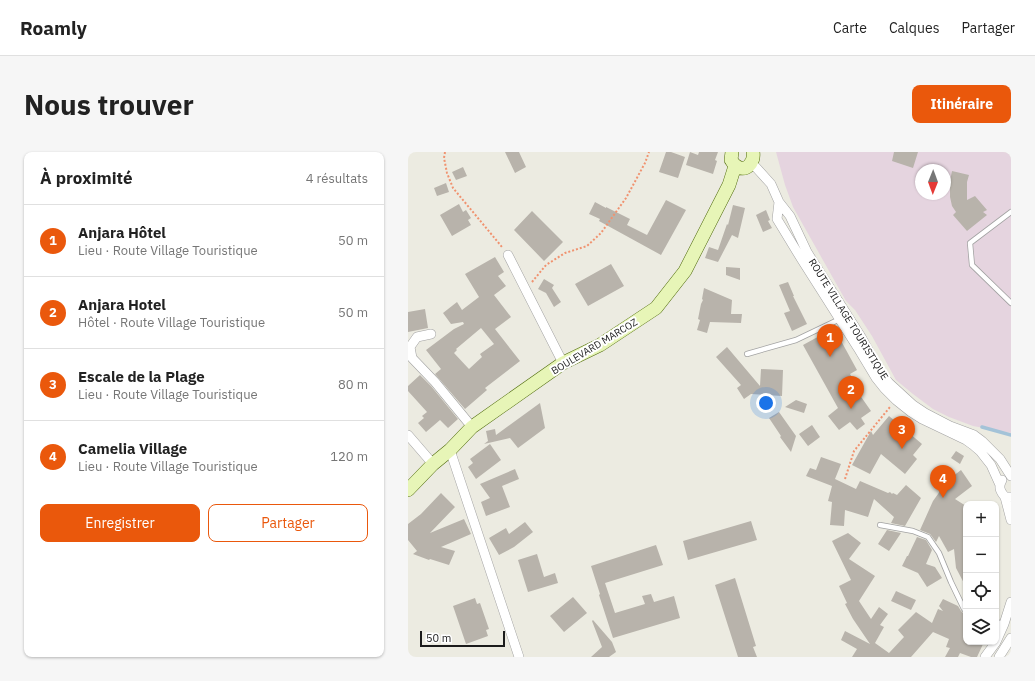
<!DOCTYPE html>
<html lang="fr">
<head>
<meta charset="utf-8">
<style>
  body { margin:0; font-family:"IBM Plex Sans",sans-serif; background:#f6f6f6; color:#222 }
  .controls { position:absolute; right:12px; bottom:12px; display:grid; overflow:hidden; border-radius:8px; box-shadow:0 1px 3px #0004 }
  .controls button { width:36px; height:36px; display:grid; place-items:center; padding:0; border:0; border-bottom:1px solid #e0e0e0; background:#fff; color:#222; font:20px sans-serif }
  .compass { position:absolute; left:507px; top:12px; width:36px; height:36px; border-radius:50%; background:#fff; box-shadow:0 1px 3px #0004; rotate:181deg }
  .scale { position:absolute; left:12px; bottom:10px; width:85px; box-sizing:border-box; padding-left:4px; border:2px solid #1b1b1b; border-top:0; font-size:11px; line-height:14px; white-space:nowrap; color:#1b1b1b; -webkit-text-stroke:3px #fff; paint-order:stroke }
  .you { position:absolute; left:358px; top:251px; width:14px; height:14px; margin:-10px; border:3px solid #fff; border-radius:50%; background:#1a73e8; box-shadow:0 0 0 6px #1a73e833 }
  .badge { display:grid; place-items:center; width:26px; height:26px; border-radius:50%; background:#ea580c; color:#fff; font-size:13px; font-weight:700 }
  .pin { position:absolute; translate:-50% -33px; filter:drop-shadow(0 1px 2px #0008) }
  .pin::after { content:''; position:absolute; top:21px; width:14px; height:12px; background:inherit; clip-path:polygon(0 0,100% 0,50% 100%) }
  .list { margin:0; padding:0; list-style:none }
  h2 { display:flex; justify-content:space-between; align-items:center; height:52px; margin:0; padding:0 16px; font-size:17px }
  h2 small { font-size:13px; font-weight:400; color:#767676 }
  .list li { display:grid; grid-template-columns:26px 1fr auto; gap:12px; align-items:center; box-sizing:border-box; height:72px; padding:0 16px; border-top:1px solid #e0e0e0 }
  .list b { display:block; font-size:15px; white-space:nowrap }
  .list p { margin:0; font-size:13px; white-space:nowrap; color:#767676 }
  .list em { font-size:13px; font-style:normal; color:#767676 }
  .actions { display:flex; gap:8px; padding:12px 16px }
  .actions a { flex:1; padding:9px 0; border:1px solid #ea580c; border-radius:8px; text-align:center; font-size:14px; color:#ea580c }
  .actions .main { background:#ea580c; color:#fff }
  .icon { flex:none; width:22px; height:22px; fill:none; stroke:currentColor; stroke-width:2; stroke-linecap:round; stroke-linejoin:round }
  .map { position:relative; flex:none; width:603px; height:505px; overflow:hidden; border-radius:8px }
  header { display:flex; align-items:center; gap:24px; box-sizing:border-box; height:56px; padding:0 20px; background:#fff; border-bottom:1px solid #e0e0e0 }
  header strong { font-size:19px }
  nav { display:flex; gap:22px; margin-inline-start:auto; font-size:14px }
  .intro { display:flex; align-items:center; justify-content:space-between; box-sizing:border-box; height:96px; padding:0 24px }
  h1 { margin:0; font-size:28px }
  .button { padding:10px 18px; border-radius:8px; background:#ea580c; color:#fff; font-size:14px; font-weight:700 }
  main { display:flex; gap:24px; padding:0 24px }
  aside { flex:1; background:#fff; border-radius:8px; box-shadow:0 1px 3px #0004 }
  .map>svg:first-child { display:block }
  .industrial { fill:#e5d4df; fill-rule:evenodd }
  .lines { fill:none; stroke-linecap:round; stroke-linejoin:round }
  .stream { stroke:#a4c3d8; stroke-width:3.5 }
  .building { fill:#b8b3ab; fill-rule:evenodd }
  .lane-casing { stroke:#a2a2a2; stroke-width:6 }
  .street-casing { stroke:#a2a2a2; stroke-width:10 }
  .secondary-casing { stroke:#4f6a0b; stroke-width:14 }
  .path { stroke:#f0926f; stroke-width:2; stroke-dasharray:2 2; stroke-linecap:butt }
  .lane { stroke:#fff; stroke-width:4.5 }
  .street { stroke:#fff; stroke-width:9 }
  .secondary { stroke:#e7f5b7; stroke-width:13 }
  .labels { text-anchor:middle; stroke-width:4; stroke-linejoin:round; paint-order:stroke }
  .street-label { font-size:10px; fill:#1b1b1b; stroke:#fff }
</style>
</head>
<body>
<header>
<strong>Roamly</strong>
<nav><a>Carte</a><a>Calques</a><a>Partager</a></nav>
</header>
<div class="intro"><h1>Nous trouver</h1><a class="button">Itinéraire</a></div>
<main>
<aside>
<h2>À proximité<small>4 résultats</small></h2>
<ul class="list">
<li><span class="badge">1</span><div><b>Anjara Hôtel</b><p>Lieu · Route Village Touristique</p></div><em>50 m</em></li>
<li><span class="badge">2</span><div><b>Anjara Hotel</b><p>Hôtel · Route Village Touristique</p></div><em>50 m</em></li>
<li><span class="badge">3</span><div><b>Escale de la Plage</b><p>Lieu · Route Village Touristique</p></div><em>80 m</em></li>
<li><span class="badge">4</span><div><b>Camelia Village</b><p>Lieu · Route Village Touristique</p></div><em>120 m</em></li>
</ul>
<div class="actions"><a class="main">Enregistrer</a><a>Partager</a></div>
</aside>
<div class="map">
<svg width="603" height="505" viewBox="0 0 603 505">
  <rect width="100%" height="100%" fill="#ecebe1"/>
  <path class="industrial" d="M368,0H603V281L565,274L541,265L525,257L505,242L488,228L464,184L447,158L438,149L385,55L377,33ZM513,18H537V42H513Z"/>
  <g class="lines">
    <path class="stream" d="M574,275L603,283"/>
  </g>
  <path class="building" d="M97,0H111L118,15L107,21Z
    M258,0H263L277,5L270,26L251,20Z
    M282,0L290,3L291,0H310L307,8L309,9L305,22L278,13Z
    M486,0H510L505,16L484,9Z
    M55,15L59,24L48,28L44,20Z
    M544,19L561,23L559,30V48L567,44L579,58L575,60L579,63L559,79L545,63L548,60L544,54L542,45V29Z
    M38,31L41,40L29,44L26,36Z
    M258,48L278,58L253,103L191,69L192,67L181,62L187,50L198,56V55L222,67L219,73L239,83Z
    M51,52L55,60L58,58L63,66L60,68L63,73L44,84L32,63Z
    M325,53L337,56L330,86L324,83L310,110L297,106L301,95L310,98L319,72L320,73Z
    M358,58L362,68L360,69L364,76L355,80L348,63Z
    M124,59L155,90L136,109L106,78Z
    M87,105L96,120L90,124L98,134L86,143L103,165L87,177L112,209L77,236L79,238L57,257L27,222L33,217L18,198L46,177L56,172L55,170L43,172L35,161L49,150L54,158L71,145L57,122ZM73,176L86,192L72,202L74,205L61,217L46,201L49,198L48,197Z
    M203,112L216,134L180,154L167,132Z
    M318,115L332,116V128L318,123Z
    M136,127L146,133L144,136L153,150L146,155L138,141L130,137Z
    M380,130L386,144H385L399,172L384,179L376,161L382,159L371,133Z
    M296,136L324,148L323,162H334L333,171L302,170L299,181L289,178L292,168L290,167L293,152L295,148L294,147Z
    M17,157L20,176L0,180V160Z
    M426,176L449,218L442,222L451,238L449,239L463,259L453,266L457,272L449,278L442,270L431,278L420,264L430,256L395,193Z
    M319,195L352,234L353,217L375,218L374,244L343,242L336,247L329,236L333,233L308,205Z
    M12,223L23,234L50,267L40,276L32,268L18,280L10,271L16,266L14,264L19,260L0,239V234Z
    M388,248L399,252L396,261L377,255Z
    M132,251L137,276L110,296L102,286L76,292L80,289L78,279L87,277L88,283Z
    M371,260L388,284L383,300L372,285L373,284L361,266Z
    M481,264L514,292L505,303L509,307L497,322L473,302L462,322L444,313L463,279L465,283Z
    M404,273L412,285L400,294L391,282Z
    M82,292L93,308L68,327L60,315L65,311L62,307Z
    M548,299L556,304L552,312L543,306Z
    M413,305L433,312L427,327L448,337L452,329L480,341L482,340L484,342L485,341L489,343L498,333L513,346L497,374L483,371L486,365L466,347L460,365L437,358L436,374L422,373L424,350L420,349L424,334L398,324L402,316L408,318Z
    M107,317L111,327L94,334L102,355L78,364L73,350L82,346L72,332Z
    M553,318L564,334L547,347L558,354V435L548,416L546,397L540,400L531,384L528,390L522,382L512,378L525,349L540,328Z
    M33,341L47,355L22,381L56,367L63,382L33,395L47,399L41,413L22,407L21,408L5,402L9,399L0,388V372L13,362Z
    M343,369L349,388L280,408L275,389Z
    M117,370L125,380L106,395L91,403L81,386L98,376L101,382Z
    M479,378L493,381L481,399L470,392Z
    M440,381L453,391L441,407L467,424L451,449L463,467L471,455L480,462L472,473L476,475L467,491L481,501L496,485L490,478L508,460L524,471L530,457L535,459L531,454L535,447L550,454L553,459L558,464V490H576L569,505H563L552,501L550,505H537L542,496L538,495L541,487L525,480L503,505H444L449,497L433,488L437,479L462,492L445,467L437,452L439,451L431,434L443,428L424,389Z
    M509,385L518,388L524,398L518,412L527,415L534,426L519,435L510,421L494,414L499,404H500Z
    M248,393L255,413L197,431L207,461L237,452L234,444L243,442L246,450L266,444L272,466L205,486L191,443L192,442L183,414Z
    M129,402L136,425L147,421L150,431L120,440L110,408Z
    M327,426L348,494L345,495L349,505H330L307,433Z
    M488,439L508,448L503,458L483,449Z
    M165,445L179,461L156,480L142,464Z
    M67,446L69,452L72,451L81,477L78,478L80,484L58,492L45,454Z
    M185,468L204,490L208,500L201,505H183L194,495L184,469Z"/>
  <g class="lines">
    <defs>
      <path id="lane" d="M603,60L562,91L564,113L603,151
        M339,202L388,188L432,167
        M472,373L505,379L520,385L531,401L543,430L556,457L558,458
        M588,470L596,472"/>
      <path id="street" d="M344,11L363,32L371,50L382,64L399,100L453,185L473,221L481,231L505,253L517,261L542,274L566,283L574,289L592,307L603,324
        M371,50L369,67L394,108L450,196L468,226L476,236L488,248L503,260L514,267L558,288L565,293L572,299L583,313L592,333
        M100,103L155,211
        M23,182L9,185L2,195L4,206L27,230L64,275
        M0,283L25,312
        M42,298L111,505
        M594,328C590,335 592,339 597,345H603
        M597,345L603,368
        M588,490L596,472L603,450
        M577,505L588,490
        M591,505L603,486"/>
      <path id="secondary" d="M324,0L323,8C325,10 325,12 327,13C337,22 347,11 345,0
        M0,338L25,312L42,298L64,275L155,211L192,193L248,156L277,119L321,33L327,14"/>
    </defs>
    <use href="#lane" class="lane-casing"/>
    <use href="#street" class="street-casing"/>
    <use href="#secondary" class="secondary-casing"/>
    <path class="path" d="M37,0L36,6L39,21L45,36L94,95
      M124,130L138,113L157,101L179,94L193,81L218,46L237,11L241,0
      M437,327L446,299L482,255"/>
    <use href="#lane" class="lane"/>
    <use href="#street" class="street"/>
    <use href="#secondary" class="secondary"/>
  </g>
  <g class="labels">
    <g class="street-label">
      <text transform="translate(441 167) rotate(58)" y="4">ROUTE VILLAGE TOURISTIQUE</text>
      <text transform="translate(186 194) rotate(-31)" y="4">BOULEVARD MARCOZ</text>
    </g>
  </g>
</svg>
<div class="controls">
<button>+</button>
<button>−</button>
<button><svg class="icon" aria-label="locate" viewBox="0 0 24 24"><circle cx="12" cy="12" r="6"/><path d="M12 2v4M12 18v4M2 12h4M18 12h4"/></svg></button>
<button><svg class="icon" aria-label="layers" viewBox="0 0 24 24"><path d="M12 4l9 5-9 5-9-5zM3 14l9 5 9-5"/></svg></button>
</div>
<svg class="compass" viewBox="-18 -18 36 36"><path d="M0-13l5 13h-10z" fill="#e53935"/><path d="M0 13l5-13h-10z" fill="#767676"/></svg>
<div class="scale">50 m</div>
<div class="you"></div>
<div class="pin badge" style="left:422px;top:205px">1</div>
<div class="pin badge" style="left:443px;top:257px">2</div>
<div class="pin badge" style="left:494px;top:297px">3</div>
<div class="pin badge" style="left:535px;top:346px">4</div>
</div>
</main>
</body>
</html>
